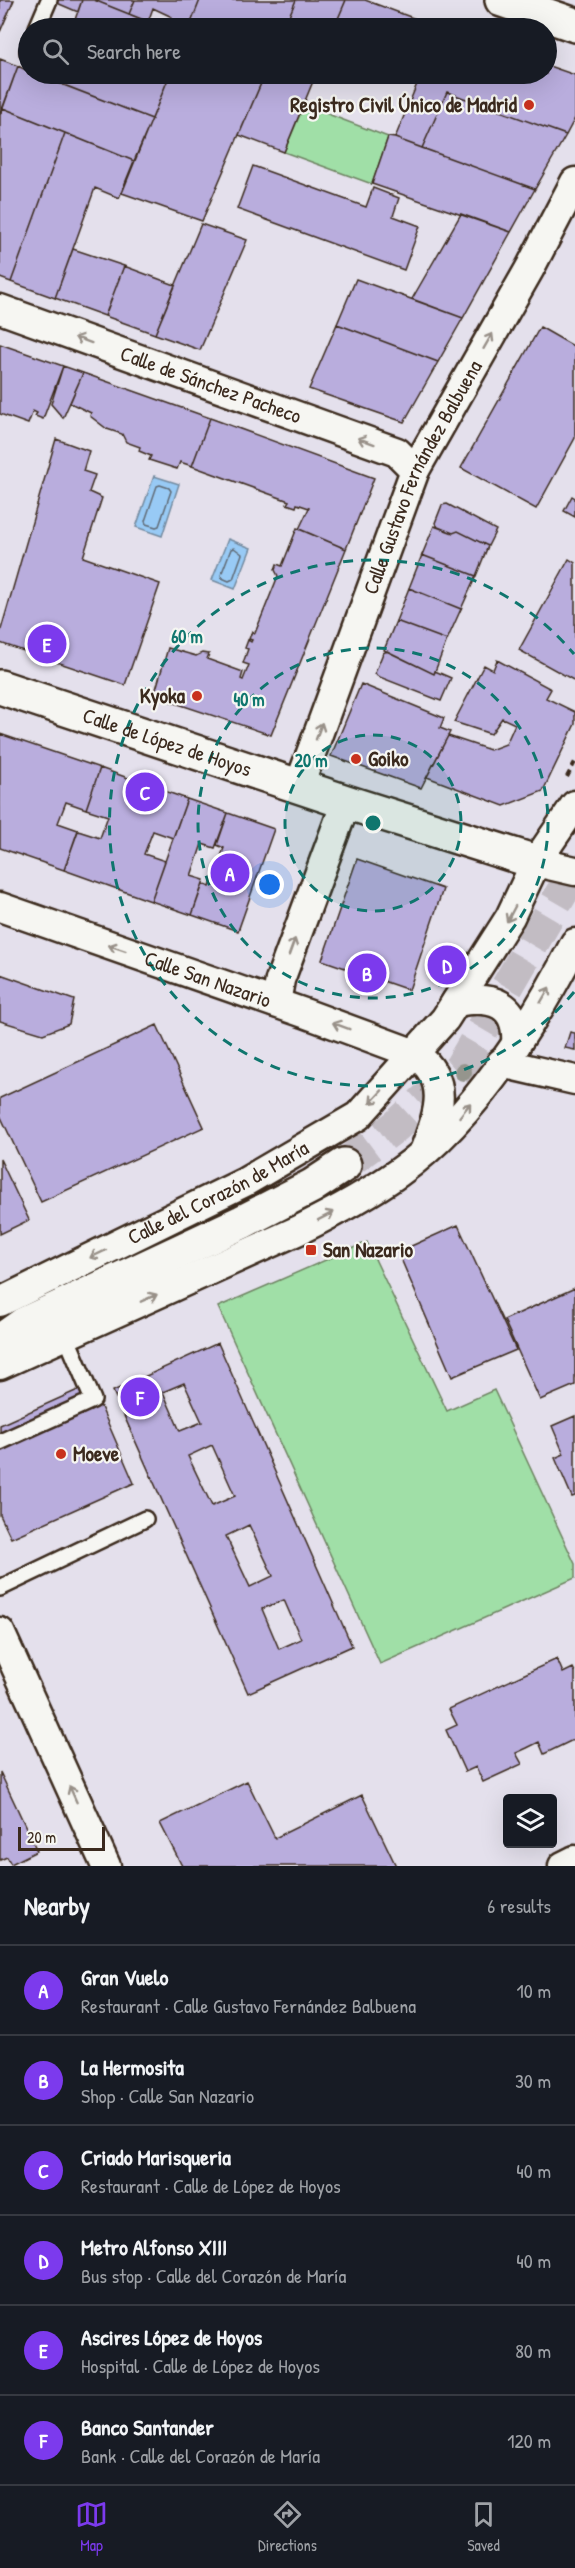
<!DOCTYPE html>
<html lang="en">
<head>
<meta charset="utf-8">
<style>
  body { margin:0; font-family:"Patrick Hand",sans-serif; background:#242831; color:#f1f3f6 }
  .controls { position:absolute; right:18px; bottom:18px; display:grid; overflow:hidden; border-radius:6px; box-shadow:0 6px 24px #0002 }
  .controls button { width:54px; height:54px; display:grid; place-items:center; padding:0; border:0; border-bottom:2px solid #363941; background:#171b24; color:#f1f3f6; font:30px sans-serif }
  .scale { position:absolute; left:18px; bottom:15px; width:87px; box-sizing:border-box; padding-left:6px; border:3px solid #3b2a1e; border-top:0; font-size:16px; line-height:21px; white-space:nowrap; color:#3b2a1e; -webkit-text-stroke:4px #f6f6f2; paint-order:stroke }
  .you { position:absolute; left:270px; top:885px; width:21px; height:21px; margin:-15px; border:4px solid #fff; border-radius:50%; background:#1a73e8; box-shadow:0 0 0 9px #1a73e833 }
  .badge { display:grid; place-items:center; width:39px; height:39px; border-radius:50%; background:#7c3aed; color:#fff; font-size:20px; font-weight:700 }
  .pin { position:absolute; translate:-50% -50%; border:3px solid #fff; box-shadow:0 2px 6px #0006 }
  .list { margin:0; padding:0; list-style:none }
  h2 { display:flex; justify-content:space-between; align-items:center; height:78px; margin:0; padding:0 24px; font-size:26px }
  h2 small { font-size:20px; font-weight:400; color:#9ea1a6 }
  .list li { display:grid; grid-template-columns:39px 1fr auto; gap:18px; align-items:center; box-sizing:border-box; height:90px; padding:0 24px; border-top:2px solid #363941 }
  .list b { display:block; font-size:22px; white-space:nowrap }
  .list p { margin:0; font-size:20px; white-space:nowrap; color:#9ea1a6 }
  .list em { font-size:20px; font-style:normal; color:#9ea1a6 }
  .icon { flex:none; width:33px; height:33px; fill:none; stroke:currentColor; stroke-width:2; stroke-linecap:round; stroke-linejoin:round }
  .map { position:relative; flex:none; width:575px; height:1866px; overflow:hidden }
  .search { position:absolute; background:#171b24; box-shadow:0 6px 24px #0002; left:18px; right:18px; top:18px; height:66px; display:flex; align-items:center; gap:15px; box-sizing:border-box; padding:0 21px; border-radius:33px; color:#9ea1a6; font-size:22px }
  .sheet { height:618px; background:#171b24 }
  nav { display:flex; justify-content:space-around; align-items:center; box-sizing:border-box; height:84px; border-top:2px solid #363941; background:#171b24; font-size:16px; color:#9ea1a6 }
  nav a { display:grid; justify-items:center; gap:3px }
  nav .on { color:#7c3aed }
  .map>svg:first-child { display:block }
  .green { fill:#a0dfa7; stroke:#6e8462; stroke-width:1.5 }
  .water { fill:#98caf5; stroke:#738a9f; stroke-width:1.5 }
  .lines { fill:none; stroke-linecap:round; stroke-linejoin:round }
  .shore { stroke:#606a74; stroke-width:1.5 }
  .building { fill:#b9addd; stroke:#3b2a1e; stroke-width:1.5; fill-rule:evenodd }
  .secondary-tunnel { stroke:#c2bcc3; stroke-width:33; stroke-dasharray:33 16; stroke-linecap:butt }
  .lane-casing { stroke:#3b2a1e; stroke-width:20 }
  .street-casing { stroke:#3b2a1e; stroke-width:33 }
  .secondary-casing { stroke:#3b2a1e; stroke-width:38 }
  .path { stroke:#3b2a1e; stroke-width:4; stroke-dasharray:6 4.5; stroke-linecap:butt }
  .lane { stroke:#f6f6f2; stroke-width:15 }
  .street { stroke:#f6f6f2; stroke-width:28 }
  .secondary { stroke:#f6f6f2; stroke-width:33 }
  .tree { fill:#95958d }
  .oneway { stroke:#989088 }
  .ring { fill:none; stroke:#0f766e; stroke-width:3; stroke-dasharray:10 8 }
  .poi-dot { fill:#c8321e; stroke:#f6f6f2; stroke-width:2 }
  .labels { text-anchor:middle; stroke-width:4.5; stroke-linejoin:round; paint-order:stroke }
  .poi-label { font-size:21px; font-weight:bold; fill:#3b2a1e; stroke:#f6f6f2; text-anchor:start }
  .street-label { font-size:21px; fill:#3b2a1e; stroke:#f6f6f2 }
  .centre { fill:#0f766e; stroke:#f6f6f2; stroke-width:3 }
  .ring-label { font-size:18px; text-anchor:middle; font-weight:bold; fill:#0f766e; stroke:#f6f6f2; stroke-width:4.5; stroke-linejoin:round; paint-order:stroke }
</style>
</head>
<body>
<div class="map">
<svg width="575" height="1866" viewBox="0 0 575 1866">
  <rect width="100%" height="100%" fill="#e4e0ec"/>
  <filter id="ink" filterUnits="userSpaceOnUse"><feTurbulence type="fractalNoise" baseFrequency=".0167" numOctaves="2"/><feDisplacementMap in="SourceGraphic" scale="12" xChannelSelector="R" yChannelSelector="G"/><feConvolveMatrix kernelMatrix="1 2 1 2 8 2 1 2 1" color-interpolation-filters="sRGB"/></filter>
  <g filter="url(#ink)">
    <path class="green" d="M304,105L388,137L372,184L284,152Z
      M367,1242L447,1411L494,1390L575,1564V1578L380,1664L218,1307Z"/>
    <path class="water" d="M154,476L179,484L162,536L136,527Z
      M228,539L251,548L235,589L212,580Z"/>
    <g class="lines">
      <path class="shore" d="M160,485L169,488L171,491L159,526L156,527L146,524L145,521L157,486Z
        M234,548L242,554L233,579L229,581L222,578L221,575L231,549Z"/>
    </g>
    <path class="building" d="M0,0H14L0,32Z
      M50,0H82L78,12Z
      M82,0H94L164,28H72Z
      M94,0H135L129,14Z
      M135,0H200L189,28H168L172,17L153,8L148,22L129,14Z
      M200,0H296L284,28H189Z
      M296,0H346L334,28H284Z
      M346,0H365L440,28H334Z
      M0,59L18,66L0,115Z
      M546,65L575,75V118L566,135L447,92L422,148L395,138L421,74H546Z
      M18,66L28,71V74H35L152,119L134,161L3,108Z
      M54,74H156L168,79L152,119L51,80Z
      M170,74H265L202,221L122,193Z
      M265,74H316L284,152L239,135Z
      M447,92L566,135L535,189L422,148Z
      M3,108L65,133L11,282L0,278V115Z
      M65,133L134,161L119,198L95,188L55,298L11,282Z
      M388,137L395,138L535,189L511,232L372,184Z
      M253,166L366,207L373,188L399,198L393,216L420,226L404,270L237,209Z
      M461,214L511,232L463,318L412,299Z
      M201,224L247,240L200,350L155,334Z
      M73,249L124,266L105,316L55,298Z
      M124,266L175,285L155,334L105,316Z
      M356,279L463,318L438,362L337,324Z
      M337,324L438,362L404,422L309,389Z
      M540,327L575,347V438L536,509L461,468Z
      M0,344L63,366L43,419L35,416L37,413L33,411L28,424L0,414Z
      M63,366L83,373L63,418L51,404Z
      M83,373L210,418L192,466L180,462L177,469L149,460L151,456L139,451L140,447L126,442L122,434L107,429L90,416L91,413L70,403Z
      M210,418L374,478L346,549L299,529L309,508L297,504L296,507L287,504L289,501L192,466Z
      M56,439L89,451L83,471L95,475L89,492L102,498L83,557L160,584L125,685L0,643V633Z
      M572,496L575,498V517L564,511Z
      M447,504L496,530L488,546L458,531L453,533L438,527L435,523L442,505Z
      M434,526L453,533L458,531L488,546L476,576L422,555Z
      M297,528L346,549L271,735L154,696L168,648L196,656L202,653L209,654L207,659L243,672L241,679L243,680L249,665L243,663L248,649L245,648L248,640L251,642L252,640L249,639L252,631L255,633L278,576L275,570L277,564L282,566Z
      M422,555L476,576L461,609L409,588Z
      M569,559L575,563V681L519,650Z
      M409,588L461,609L447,640L396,621Z
      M396,621L447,640L434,674L384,650Z
      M387,651L434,674L435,671L451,678L441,701L377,676L375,673L383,653Z
      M497,660L551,689L546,698L575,712V724L543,791L504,806L427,777L448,736L490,750L506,744L515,724L502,718L491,734L454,722L484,665L493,670Z
      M361,684L444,718L440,728L450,732L421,788L331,756Z
      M0,734L100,768L86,809L66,802L58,823L78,830L64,870L0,848Z
      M100,768L187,799L173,838L153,831L144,854L165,861L151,901L64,870L78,831L100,838L108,816L86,809Z
      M187,799L228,813L215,848L202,844L191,876L204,880L192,915L151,901Z
      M228,813L274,829L238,931L192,915L203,884L210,887L224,848L217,845Z
      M357,859L443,889L409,990L322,960Z
      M0,974L74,1000L69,1024L43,1034L0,1021Z
      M157,1025L204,1127L41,1202L0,1115V1098Z
      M570,1032L575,1033V1050L565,1048Z
      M0,1159L29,1220L0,1234Z
      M458,1225L516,1350L452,1377L398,1252Z
      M575,1288V1385L540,1400L504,1320Z
      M218,1343L352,1646L248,1693L113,1391ZM184,1383L202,1422L180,1431L163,1392ZM212,1445L235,1496L212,1506L188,1456ZM249,1525L273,1576L250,1587L226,1536ZM284,1600L301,1639L279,1649L262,1609Z
      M91,1384L134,1483L11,1538L0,1515V1425Z
      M575,1416V1496L572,1497L555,1458L564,1454L552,1426Z
      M557,1659L563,1673L573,1668L575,1672V1739L544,1754L539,1742L527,1748L516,1753L522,1764L483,1782L476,1767L465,1772L446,1730L457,1725L449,1709Z
      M0,1772L37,1851L11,1864L7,1857L0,1860Z
      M247,1781L275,1838L362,1795L396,1866H182L160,1823Z"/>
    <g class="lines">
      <path class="secondary-tunnel" d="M344,1165L396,1126L460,1068L575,870"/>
      <defs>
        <path id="lane" d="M37,28L49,0
          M28,52V50
          M0,1442L93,1400L66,1336
          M0,1588L145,1519"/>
        <g id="street">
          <path id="s1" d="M0,309L397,452L415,470"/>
          <path id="s2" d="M299,786L415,470L530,268L575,182"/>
          <path d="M536,862L575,871"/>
          <path id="s3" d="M0,907L307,1014L415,1054C452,1081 438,1114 425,1149"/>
          <path d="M456,1002C492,995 519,1003 516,1045"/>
          <path d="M276,1003L280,980L346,802"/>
          <path d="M501,1063L575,1080"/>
          <path id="s4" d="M0,1302L245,1182L358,1116L445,1019L510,917L536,862L575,805"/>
          <path d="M0,1365L299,1230C333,1213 367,1195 398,1173C473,1120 534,1023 575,943"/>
          <path d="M0,1632L106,1866"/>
          <path d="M563,1866L575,1860"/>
        </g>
        <g id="secondary">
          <path d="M502,0L575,25"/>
          <path id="s5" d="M0,687L346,802L536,862"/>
          <path d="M0,1341L24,1324L242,1222L312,1186L344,1165"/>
        </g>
      </defs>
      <use href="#lane" class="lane-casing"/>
      <use href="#street" class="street-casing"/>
      <use href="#secondary" class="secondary-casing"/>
      <path class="path" d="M567,777L575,762"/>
      <use href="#lane" class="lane"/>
      <use href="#street" class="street"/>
      <use href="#secondary" class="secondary"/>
    </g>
    <circle class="tree" cx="463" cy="1072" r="9"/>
    <defs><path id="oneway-shaft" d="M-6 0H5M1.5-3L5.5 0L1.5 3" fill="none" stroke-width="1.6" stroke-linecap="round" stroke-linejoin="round" transform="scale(1.5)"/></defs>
    <g class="oneway">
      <use href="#oneway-shaft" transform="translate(83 340) rotate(-160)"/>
      <use href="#oneway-shaft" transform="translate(488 341) rotate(-60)"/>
      <use href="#oneway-shaft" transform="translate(366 441) rotate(-160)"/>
      <use href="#oneway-shaft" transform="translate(319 731) rotate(-70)"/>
      <use href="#oneway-shaft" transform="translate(511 914) rotate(118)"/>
      <use href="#oneway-shaft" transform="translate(292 947) rotate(-70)"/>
      <use href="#oneway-shaft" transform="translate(117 948) rotate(-161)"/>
      <use href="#oneway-shaft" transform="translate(545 995) rotate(-60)"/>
      <use href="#oneway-shaft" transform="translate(341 1026) rotate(-159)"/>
      <use href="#oneway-shaft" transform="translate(376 1097) rotate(133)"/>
      <use href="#oneway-shaft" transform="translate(465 1110) rotate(-52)"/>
      <use href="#oneway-shaft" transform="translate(326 1216) rotate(-27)"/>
      <use href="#oneway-shaft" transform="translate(98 1254) rotate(154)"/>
      <use href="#oneway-shaft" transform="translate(149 1298) rotate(-24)"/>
      <use href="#oneway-shaft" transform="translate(73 1794) rotate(-114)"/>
    </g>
  </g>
  <circle cx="373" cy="823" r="88" fill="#0f766e" fill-opacity=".12"/>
  <g class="ring">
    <circle cx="373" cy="823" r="88"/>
    <circle cx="373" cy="823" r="175"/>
    <path d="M574 992A263 263 0 1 1 574 654"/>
  </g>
  <g class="poi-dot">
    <circle cx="529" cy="105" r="6"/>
    <circle cx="197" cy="696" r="6"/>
    <circle cx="356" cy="759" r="6"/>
    <rect x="305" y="1244" width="12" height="12" rx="3"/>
    <circle cx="61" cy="1454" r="6"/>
  </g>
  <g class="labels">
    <g class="poi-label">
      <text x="517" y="112" text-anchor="end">Registro Civil Único de Madrid</text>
      <text x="185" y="703" text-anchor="end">Kyoka</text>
      <text x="368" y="766">Goiko</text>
      <text x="323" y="1257">San Nazario</text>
      <text x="73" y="1461">Moeve</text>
    </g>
    <g class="street-label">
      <text dy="7" stroke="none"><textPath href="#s1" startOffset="224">Calle de Sánchez Pacheco</textPath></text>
      <text dy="7" stroke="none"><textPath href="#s2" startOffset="333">Calle Gustavo Fernández Balbuena</textPath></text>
      <text dy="7" stroke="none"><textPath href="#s5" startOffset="176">Calle de López de Hoyos</textPath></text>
      <text dy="7" stroke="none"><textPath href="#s3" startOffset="220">Calle San Nazario</textPath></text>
      <text dy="7" stroke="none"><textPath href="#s4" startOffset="244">Calle del Corazón de María</textPath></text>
    </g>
  </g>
  <circle cx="373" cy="823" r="9" class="centre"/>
  <g class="ring-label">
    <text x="187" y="643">60 m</text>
    <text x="249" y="706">40 m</text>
    <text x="311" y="767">20 m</text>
  </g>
</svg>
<div class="controls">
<button><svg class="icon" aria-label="layers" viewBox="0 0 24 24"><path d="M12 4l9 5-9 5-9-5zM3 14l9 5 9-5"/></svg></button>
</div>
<div class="scale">20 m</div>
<div class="you"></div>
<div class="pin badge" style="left:230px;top:873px">A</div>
<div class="pin badge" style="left:367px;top:973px">B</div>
<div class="pin badge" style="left:145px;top:792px">C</div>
<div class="pin badge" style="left:447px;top:965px">D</div>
<div class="pin badge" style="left:47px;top:644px">E</div>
<div class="pin badge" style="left:140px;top:1397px">F</div>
<div class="search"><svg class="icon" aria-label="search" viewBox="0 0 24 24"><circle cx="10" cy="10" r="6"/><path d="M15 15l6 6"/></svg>Search here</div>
</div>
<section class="sheet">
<h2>Nearby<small>6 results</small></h2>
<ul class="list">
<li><span class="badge">A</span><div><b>Gran Vuelo</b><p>Restaurant · Calle Gustavo Fernández Balbuena</p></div><em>10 m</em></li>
<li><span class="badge">B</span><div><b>La Hermosita</b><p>Shop · Calle San Nazario</p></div><em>30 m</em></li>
<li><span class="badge">C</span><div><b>Criado Marisqueria</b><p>Restaurant · Calle de López de Hoyos</p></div><em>40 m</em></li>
<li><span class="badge">D</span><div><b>Metro Alfonso XIII</b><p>Bus stop · Calle del Corazón de María</p></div><em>40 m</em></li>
<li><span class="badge">E</span><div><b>Ascires López de Hoyos</b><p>Hospital · Calle de López de Hoyos</p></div><em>80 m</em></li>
<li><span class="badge">F</span><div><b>Banco Santander</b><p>Bank · Calle del Corazón de María</p></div><em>120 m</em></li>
</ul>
</section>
<nav>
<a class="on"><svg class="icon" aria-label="map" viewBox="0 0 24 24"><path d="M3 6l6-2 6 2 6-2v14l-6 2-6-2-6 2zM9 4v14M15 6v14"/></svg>Map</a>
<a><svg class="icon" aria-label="directions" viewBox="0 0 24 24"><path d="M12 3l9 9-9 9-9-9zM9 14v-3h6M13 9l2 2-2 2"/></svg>Directions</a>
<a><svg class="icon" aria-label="saved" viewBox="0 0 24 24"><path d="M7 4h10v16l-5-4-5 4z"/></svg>Saved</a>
</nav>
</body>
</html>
